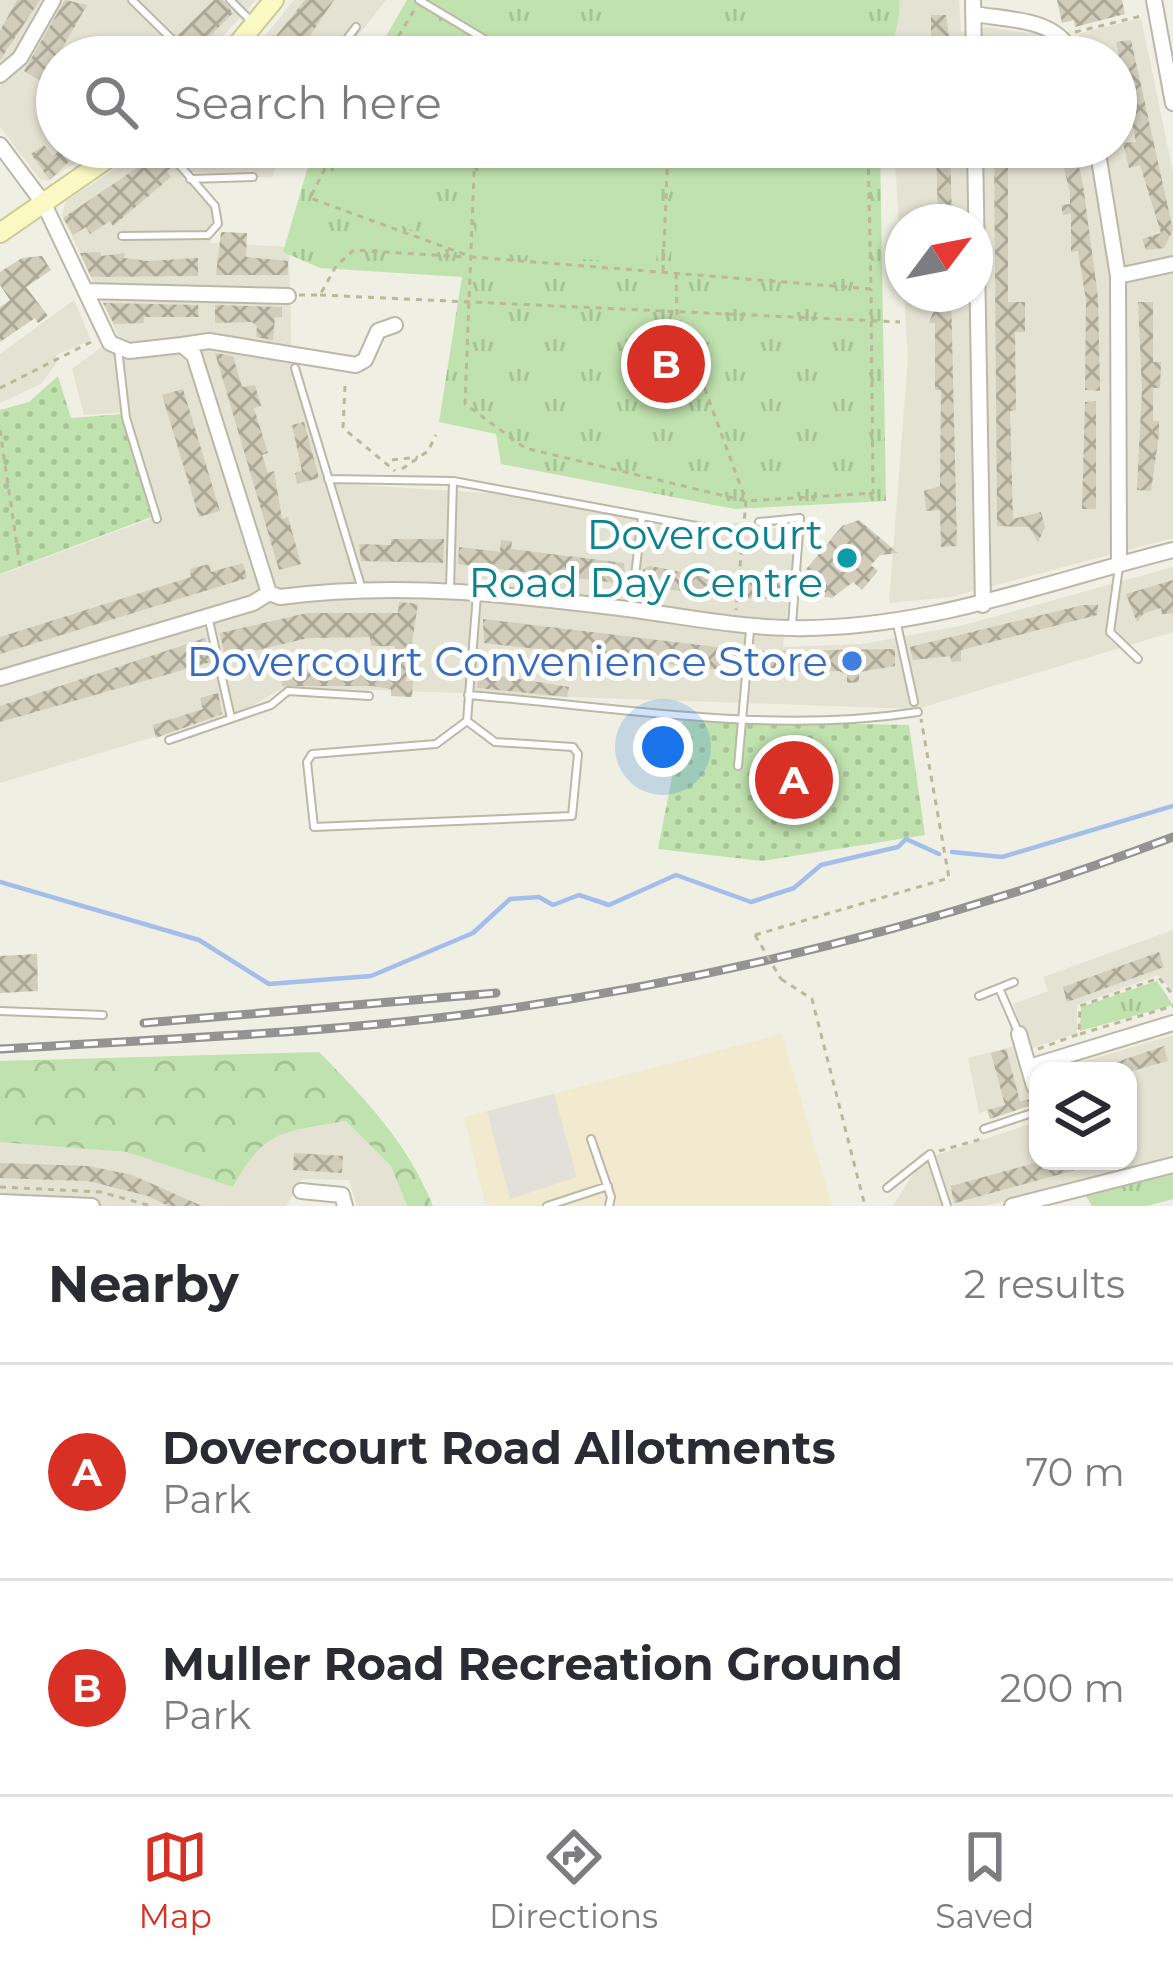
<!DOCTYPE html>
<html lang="en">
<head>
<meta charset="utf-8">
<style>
  body { margin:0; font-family:Montserrat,sans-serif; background:#f7f7f7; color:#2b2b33 }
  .controls { position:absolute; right:36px; bottom:36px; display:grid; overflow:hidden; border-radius:24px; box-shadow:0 3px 9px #0004 }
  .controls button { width:108px; height:108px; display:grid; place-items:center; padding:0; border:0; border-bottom:3px solid #e1e1e2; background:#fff; color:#2b2b33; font:60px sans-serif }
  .compass { position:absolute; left:885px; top:204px; width:108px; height:108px; border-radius:50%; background:#fff; box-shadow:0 3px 9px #0004; rotate:58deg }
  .you { position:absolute; left:663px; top:747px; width:42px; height:42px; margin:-30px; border:9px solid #fff; border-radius:50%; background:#1a73e8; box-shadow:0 0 0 18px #1a73e833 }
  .badge { display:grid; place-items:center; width:78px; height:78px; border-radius:50%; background:#d93025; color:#fff; font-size:39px; font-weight:700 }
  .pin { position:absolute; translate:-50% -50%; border:6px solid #fff; box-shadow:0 3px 12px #0006 }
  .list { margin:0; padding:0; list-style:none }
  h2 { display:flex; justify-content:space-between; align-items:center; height:156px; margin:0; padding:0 48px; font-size:51px }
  h2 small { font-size:39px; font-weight:400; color:#7c7c81 }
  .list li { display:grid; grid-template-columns:78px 1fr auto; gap:36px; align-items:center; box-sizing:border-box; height:216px; padding:0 48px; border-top:3px solid #e1e1e2 }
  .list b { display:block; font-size:45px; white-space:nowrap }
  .list p { margin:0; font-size:39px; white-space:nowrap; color:#7c7c81 }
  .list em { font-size:39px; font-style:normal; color:#7c7c81 }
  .icon { flex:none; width:66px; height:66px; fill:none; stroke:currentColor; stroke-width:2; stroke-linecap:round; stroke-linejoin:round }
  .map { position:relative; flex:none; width:1173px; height:1206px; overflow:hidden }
  .search { position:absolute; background:#fff; box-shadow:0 3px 9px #0004; left:36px; right:36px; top:36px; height:132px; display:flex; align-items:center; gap:30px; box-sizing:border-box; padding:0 42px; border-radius:66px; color:#7c7c81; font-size:45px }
  .sheet { height:588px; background:#fff }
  nav { display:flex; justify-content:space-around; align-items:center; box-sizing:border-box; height:168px; border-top:3px solid #e1e1e2; background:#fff; font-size:33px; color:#7c7c81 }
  nav a { display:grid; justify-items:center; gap:6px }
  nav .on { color:#d93025 }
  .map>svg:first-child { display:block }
  .residential { fill:#e4e2d2 }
  .commercial { fill:#f2eacf }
  .industrial { fill:#e2e0d8 }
  .grass { fill:url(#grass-tufts) }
  .forest { fill:url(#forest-crowns) }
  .garden { fill:url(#garden-dots) }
  .pitch { fill:#c0e2ae }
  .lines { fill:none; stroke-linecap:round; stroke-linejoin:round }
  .stream { stroke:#a3beea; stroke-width:4.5 }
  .building { fill:url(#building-cross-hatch) }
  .service-casing { stroke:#bbb8a7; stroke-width:10 }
  .minor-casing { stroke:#bbb8a7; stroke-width:18 }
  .secondary-casing { stroke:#cdca96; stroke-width:22 }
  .path { stroke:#bcb799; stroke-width:3; stroke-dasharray:6 6; stroke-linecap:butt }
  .service { stroke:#fff; stroke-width:6 }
  .minor { stroke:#fff; stroke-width:14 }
  .secondary { stroke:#faf8c3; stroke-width:18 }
  .rail-casing { stroke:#939393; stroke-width:9 }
  .rail { stroke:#fff; stroke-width:4.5; stroke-dasharray:14; stroke-linecap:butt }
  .path-bridge { stroke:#bcb799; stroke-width:3; stroke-dasharray:6 6; stroke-linecap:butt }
  .culture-dot { fill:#0f9aa8; stroke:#fff; stroke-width:4.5 }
  .shop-dot { fill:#3f7fe0; stroke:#fff; stroke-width:4.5 }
  .labels { text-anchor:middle; stroke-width:10; stroke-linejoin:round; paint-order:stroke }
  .culture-label { font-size:42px; fill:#0d838f; stroke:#fff; text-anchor:end }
  .shop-label { font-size:42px; fill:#366cbe; stroke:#fff; text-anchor:end }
</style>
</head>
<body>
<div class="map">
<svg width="1173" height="1206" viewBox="0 0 1173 1206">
  <defs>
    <pattern id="grass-tufts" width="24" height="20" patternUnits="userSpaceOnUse" patternTransform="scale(3)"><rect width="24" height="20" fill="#c0e2ae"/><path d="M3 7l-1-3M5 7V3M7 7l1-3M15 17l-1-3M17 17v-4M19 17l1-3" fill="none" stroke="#a6c396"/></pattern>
    <pattern id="forest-crowns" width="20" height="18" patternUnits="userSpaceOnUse" patternTransform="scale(3)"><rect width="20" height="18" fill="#c0e2ae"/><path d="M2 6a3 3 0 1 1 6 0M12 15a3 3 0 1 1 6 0" fill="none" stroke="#a6c396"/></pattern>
    <pattern id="garden-dots" width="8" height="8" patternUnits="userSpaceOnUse" patternTransform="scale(3)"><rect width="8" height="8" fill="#c0e2ae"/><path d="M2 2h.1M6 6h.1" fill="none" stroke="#a6c396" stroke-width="1.8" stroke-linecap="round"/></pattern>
    <pattern id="building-cross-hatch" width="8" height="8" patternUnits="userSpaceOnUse" patternTransform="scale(3)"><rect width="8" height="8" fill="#d1cdba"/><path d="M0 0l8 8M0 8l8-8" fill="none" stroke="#aba898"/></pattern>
  </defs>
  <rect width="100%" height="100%" fill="#f0efe3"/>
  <path class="residential" d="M0,0H256L204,57H57V147H99L48,181L40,179L0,127Z
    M294,0H386L341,57H248Z
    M899,0H959L961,32L988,27L1049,36L1056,46L1085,32L1141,18L1173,172V538L951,597L889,603L908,357L904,294H975V222H903V282L894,147H1116V57H892Z
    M148,147H160L213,211L211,243L289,247L292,374L327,483L519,495L717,533L719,524L765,521V528H797L783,647L862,644L960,626L1173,567V632L917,709L284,687L247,709L0,783V575L155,517L130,412L84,415L72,369L118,335L62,215L66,201Z
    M169,147H283L272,178L193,172Z
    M74,300L91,340L56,355L57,362L41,384L0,403V354Z
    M1173,930V992L1158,975L1077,1005V1033L1029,1049L1013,1004L1048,991L1043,977Z
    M1173,1035V1156L986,1206H893L922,1160L1038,1121V1161H1128V1071H1051Z
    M1014,1046L1030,1098L979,1113L968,1058Z
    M346,1121L391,1166L407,1206H357L349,1180L302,1179L286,1206H0V1141L127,1152L233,1187L255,1146L287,1132Z"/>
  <path class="commercial" d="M782,1034L832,1206H486L464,1117Z"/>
  <path class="industrial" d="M554,1094L577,1177L510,1199L487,1111Z"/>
  <path class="grass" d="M407,0H430L517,57H374Z
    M449,0H899C902,18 892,37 892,57H534Z
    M321,147H880L886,501L735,509L501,464L496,434L439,422L462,277L320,268L283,252L307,170Z
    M1157,981L1173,1005L1080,1031L1081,1007Z
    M1173,1174V1199L1147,1206H1092L1086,1196Z"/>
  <path class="forest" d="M430,0H457L542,57H516Z
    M319,1052C367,1101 407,1142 433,1206H407L391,1166L346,1121C282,1133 265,1128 233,1187L127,1152L0,1142V1061Z"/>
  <path class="garden" d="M58,376L71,418L122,414L151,517L0,574V410L29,402Z
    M683,721L909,725L925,835L762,861L658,849Z"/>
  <path class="pitch" d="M609,0H715L714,57H608Z
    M747,0H853V57H747Z
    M414,18L489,57H394Z
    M348,147H456L413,231L328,187Z
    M482,147H663L656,264L475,252Z
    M677,148L858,157L853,272L671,262Z"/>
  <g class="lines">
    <path class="stream" d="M952,852L1002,857L1173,806
      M0,882L199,940L269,984L371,976L473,933L510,899L539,897L553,905L579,895L609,905L676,875L751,902L794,888L821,865L898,847L906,839L939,854"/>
  </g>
  <path class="building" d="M17,0H40L0,60V31Z
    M65,0L87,5L44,80L37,79L24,71Z
    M214,0H223L233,13L195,51L178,35Z
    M305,0H334L303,46L318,57H259Z
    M1057,0H1122L1125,14L1075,27L1074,20L1062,23Z
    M931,15H946L952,57L931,56Z
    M1131,40L1173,230L1164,248L1146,250L1142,239L1161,233L1140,165L1129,168L1123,143L1136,142L1116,42Z
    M44,145L53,156L64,147H84L50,180L31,154Z
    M936,147H950L952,222H938Z
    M994,147H1008V302H1025V332H1015L1016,410L1010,411L1013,519L1041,512L1045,527L1038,542L1029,527L997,526Z
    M1059,147H1075L1083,185L1098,297L1100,391L1085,390L1086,300L1078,251L1071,252V214L1063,215L1061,205L1070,204V193Z
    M159,153L172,167L167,171L171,177L113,226L110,221L90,234L86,227L73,235L63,218Z
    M221,232L247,233L246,257L288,261V275H216Z
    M100,252L101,256L125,253L124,258L148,261L198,258V276L91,277L80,253Z
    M42,256L51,270L26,287L48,316L38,323L35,318L0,342V307L10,300L0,285V272L22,258Z
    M940,294H951L957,546L941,547L940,510L926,511L924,491L940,486L941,390H935V323H929Z
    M1138,302H1153V362H1161L1160,388H1153V421H1159V434L1151,491L1137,490L1142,389Z
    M103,303L198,305L199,317H144V323L114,324Z
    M215,305L282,307V317H275L273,340L256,337L257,326L252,322L215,323Z
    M215,353L233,356L242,387L255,385L261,406L254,408L268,453L262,455L268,473L274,471L282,519L288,517L301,564L279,570Z
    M183,389L220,511L199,517L162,395Z
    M1096,401V509H1082L1085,402Z
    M304,422L319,478L297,484L295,473L302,471L292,425Z
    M859,520L898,553L880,555L871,565L878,571L862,590L853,582L832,598L811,594L802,586L803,573L842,526Z
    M391,539H444L443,563L361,561L359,544L391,545Z
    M501,540L512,541L511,549L624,563L626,584L458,564L459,547L500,552Z
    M243,563L247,578L0,654V637L191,577L190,569L209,564L211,572Z
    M650,566L695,575L719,573L724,579L722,596L641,586L643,569Z
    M757,577L788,578L786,600L745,598L746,581L757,582Z
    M1173,580V613L1162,614L1161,608L1144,613L1137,622L1126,594Z
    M399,602L418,604L406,681H413L412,697L391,696V689L372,686H282L281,675L303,671L392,678L395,646H371L370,637L308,638L225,658L220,633L307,613H398Z
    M1083,605H1098L1097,615L961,650V661L952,662L950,656L913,660L910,647Z
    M483,619L741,650L739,672L664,664V658L645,655L644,661L484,643Z
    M205,638L211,662L0,722V706Z
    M895,649V666L859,672V682L847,683V675L839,671L754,673L756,651Z
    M487,674L569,687L567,697L477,688L478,678Z
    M218,693L222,714L156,738L153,725L203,709L200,698Z
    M1159,952L1164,967L1067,1002L1063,987Z
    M37,954L38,991L0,993V956Z
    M1164,1046L1168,1061L1132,1071H1090Z
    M1006,1049L1020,1101L1031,1099L1032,1105L990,1119L987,1110L1005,1105L991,1053Z
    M294,1153L343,1156L342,1173L293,1170Z
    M1042,1161L1098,1164L955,1203L953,1199L951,1186Z
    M0,1163L89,1166L132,1175L202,1206H168L148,1196L88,1181L0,1178Z"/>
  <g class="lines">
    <defs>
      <path id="service" d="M132,0L190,57
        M230,0L253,23
        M419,0L514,57
        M94,57L98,51
        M333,57L356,27
        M190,179L253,177
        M122,236L208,235L218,224L215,206L164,147
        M118,349L126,418L157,519
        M295,368L361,586
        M328,479L453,481L718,530
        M759,522L800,518L792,625
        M1119,567L1110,632L1138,659
        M450,589L453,481
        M631,609L642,517
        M208,616L231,718
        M897,624L914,702
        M468,695C617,707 769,735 918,712
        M467,721L436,744L312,754L307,762L314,827L572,816L578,754L573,747L495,742L467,721L477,595
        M169,740L271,705L288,691L369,696
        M738,766L750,630
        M999,988L1019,1034
        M979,996L1014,982
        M0,1011L103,1015
        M984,1129L1038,1111
        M591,1139L611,1197L609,1206
        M887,1188L930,1154L947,1206
        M547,1206L608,1186"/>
      <path id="minor" d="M973,0L974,57
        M1154,0L1173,103
        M974,14C1009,20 1060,18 1073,57
        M0,75L20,58L53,0
        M0,145L44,204L110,343L129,351L182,345L194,355L269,593
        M975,147L983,605
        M1097,147L1118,276L1119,564
        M1118,276L1173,264
        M85,291L288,296
        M182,345L209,341L356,365L365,360L378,331L395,325
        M0,678L253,603L269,593L280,597C401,581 515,595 635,610C686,617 738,627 789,628C923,631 1046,582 1173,550
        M1019,1034L1034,1086
        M1029,1067L1173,1023
        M301,1191L342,1195L345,1206
        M0,1202L92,1206
        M1012,1206L1173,1165"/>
      <path id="secondary" d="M227,57L274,0
        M0,233L124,147"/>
    </defs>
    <use href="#service" class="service-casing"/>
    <use href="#minor" class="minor-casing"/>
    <use href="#secondary" class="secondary-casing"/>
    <path class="path" d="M1075,32L1141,16
      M386,57L416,7
      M336,147L310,198L472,257L871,289L868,147
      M475,147L465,404L525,448L746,501L873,493L871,289
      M663,271L668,147
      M676,273L677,313L746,501L736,610
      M299,295H320L336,266L354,250L464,257
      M320,295L900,322
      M345,386L343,428L395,471
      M0,388L95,340
      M0,430L20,566
      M392,460L418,457
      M402,469L428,451L436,435
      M755,935L949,878L921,719
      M781,979L812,999L865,1206
      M1080,1034L1173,1006
      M1038,1049L1079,1034L1080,1006L1159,978L1173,995
      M939,1151L981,1139
      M0,1187L101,1192L151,1206"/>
    <use href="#service" class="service"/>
    <use href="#minor" class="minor"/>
    <use href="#secondary" class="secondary"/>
    <defs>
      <path id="rail" d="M144,1023L496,993
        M0,1049C157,1039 314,1034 470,1014C710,982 947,923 1173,837"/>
    </defs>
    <use href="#rail" class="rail-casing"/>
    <use href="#rail" class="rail"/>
    <path class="path-bridge" d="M755,935L781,979"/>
  </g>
  <circle class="culture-dot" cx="847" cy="558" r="12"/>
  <circle class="shop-dot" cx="852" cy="661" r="12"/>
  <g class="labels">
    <g class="culture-label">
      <text x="823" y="549">Dovercourt<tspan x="823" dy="48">Road Day Centre</tspan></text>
    </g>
    <g class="shop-label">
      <text x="828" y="676">Dovercourt Convenience Store</text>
    </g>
  </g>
</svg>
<div class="controls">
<button><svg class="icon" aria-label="layers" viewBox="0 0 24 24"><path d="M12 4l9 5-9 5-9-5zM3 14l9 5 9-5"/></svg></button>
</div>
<svg class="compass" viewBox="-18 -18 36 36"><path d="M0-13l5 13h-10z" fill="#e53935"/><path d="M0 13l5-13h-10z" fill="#7c7c81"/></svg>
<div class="you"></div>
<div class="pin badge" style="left:794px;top:780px">A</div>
<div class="pin badge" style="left:666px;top:364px">B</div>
<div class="search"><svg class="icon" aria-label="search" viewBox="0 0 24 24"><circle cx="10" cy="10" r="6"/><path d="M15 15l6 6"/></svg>Search here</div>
</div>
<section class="sheet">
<h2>Nearby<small>2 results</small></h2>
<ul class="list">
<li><span class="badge">A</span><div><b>Dovercourt Road Allotments</b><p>Park</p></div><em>70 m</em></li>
<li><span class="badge">B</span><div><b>Muller Road Recreation Ground</b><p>Park</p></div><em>200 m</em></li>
</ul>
</section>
<nav>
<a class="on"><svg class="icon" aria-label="map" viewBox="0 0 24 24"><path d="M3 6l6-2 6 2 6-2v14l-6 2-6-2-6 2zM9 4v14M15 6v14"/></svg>Map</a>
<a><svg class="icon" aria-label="directions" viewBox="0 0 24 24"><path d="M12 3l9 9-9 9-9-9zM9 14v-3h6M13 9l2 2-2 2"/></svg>Directions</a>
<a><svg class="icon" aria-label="saved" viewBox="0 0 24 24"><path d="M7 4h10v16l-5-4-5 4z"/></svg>Saved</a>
</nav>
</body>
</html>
